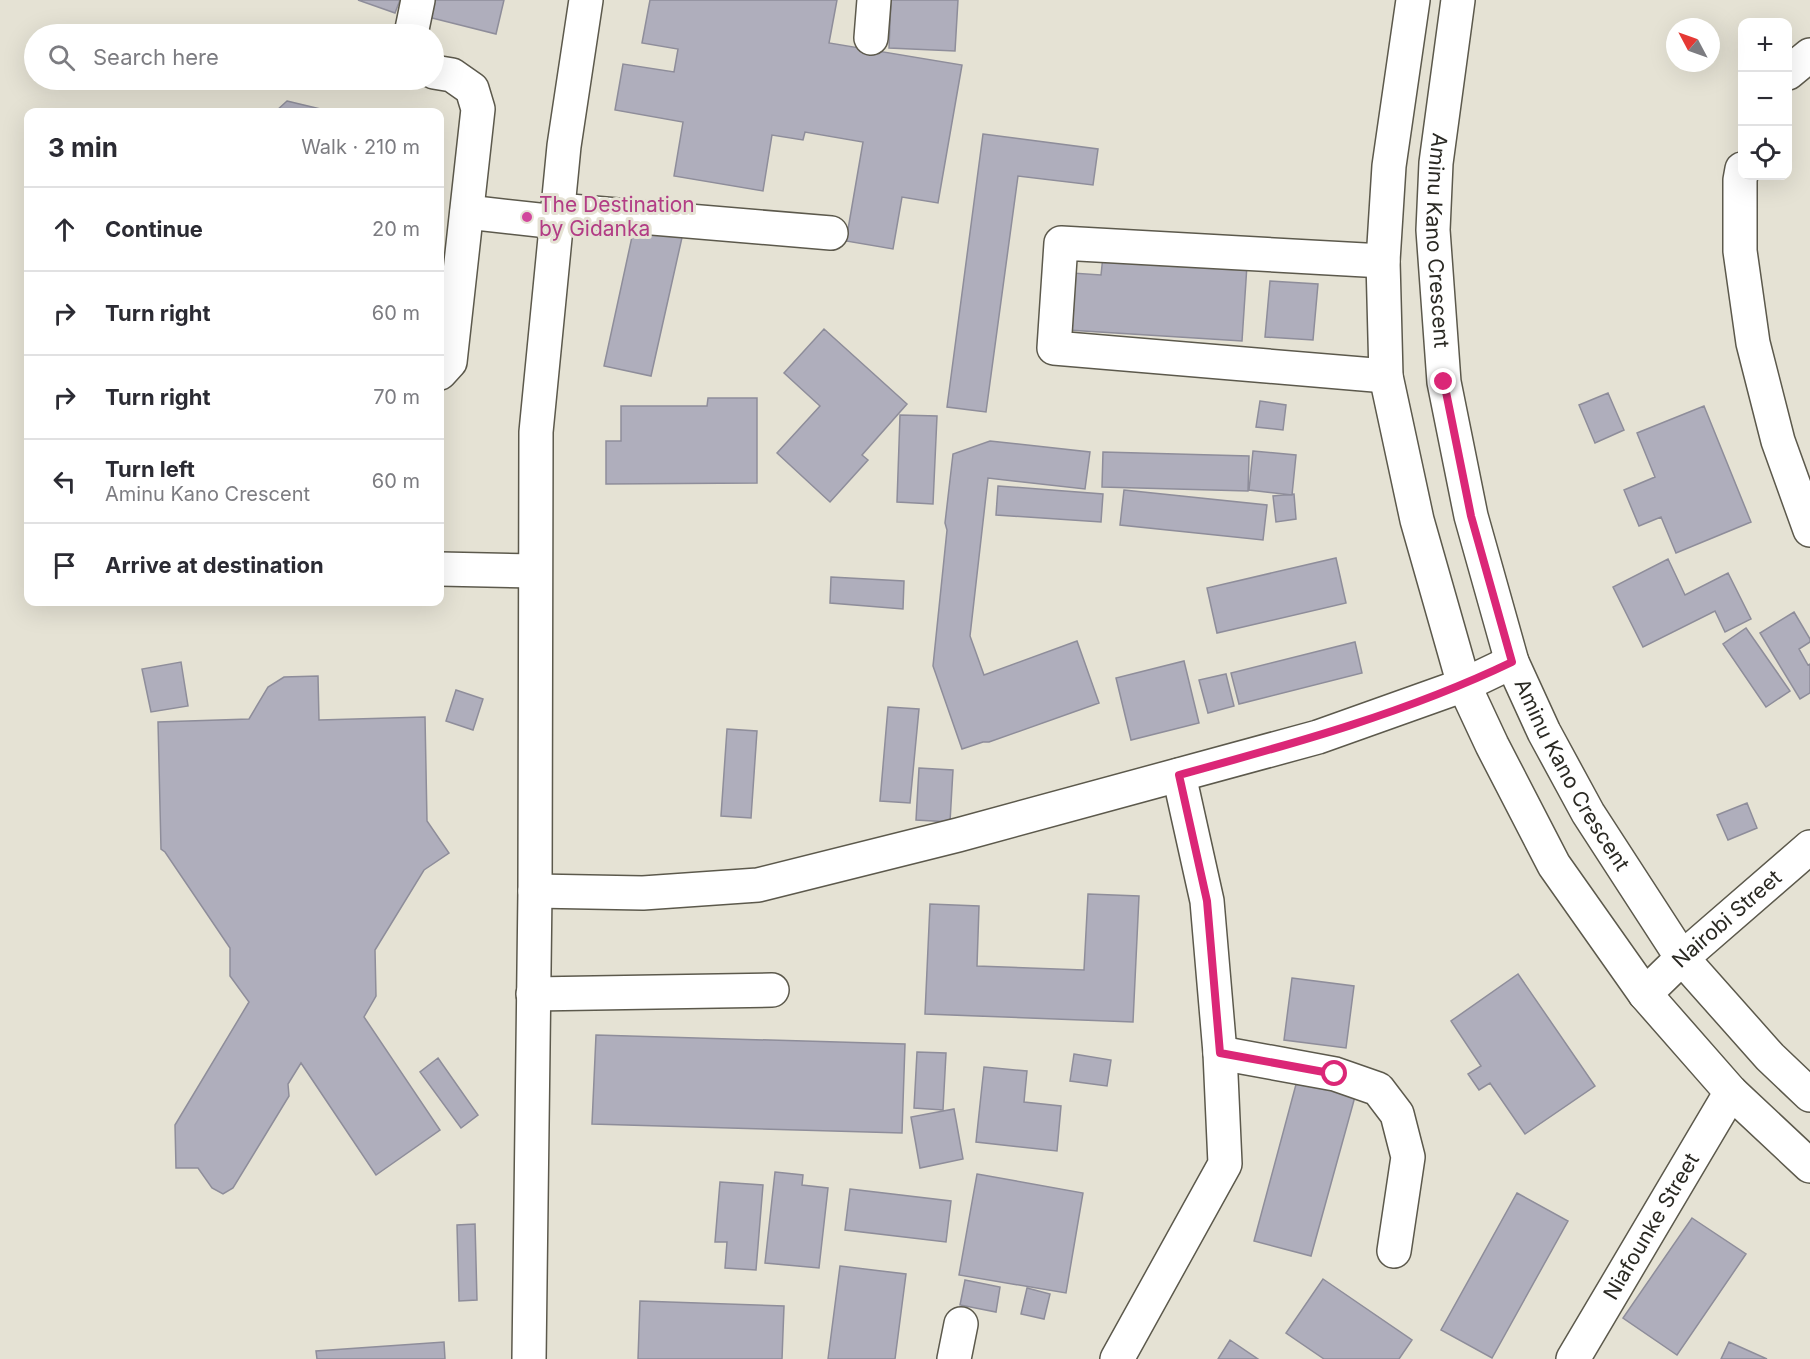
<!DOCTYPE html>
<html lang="en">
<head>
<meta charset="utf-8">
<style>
  body { margin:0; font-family:Inter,sans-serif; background:#f7f7f7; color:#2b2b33 }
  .controls { position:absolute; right:18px; top:18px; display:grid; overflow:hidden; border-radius:12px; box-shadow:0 6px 24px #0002 }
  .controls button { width:54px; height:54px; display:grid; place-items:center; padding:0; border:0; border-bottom:2px solid #e1e1e2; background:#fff; color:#2b2b33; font:30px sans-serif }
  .compass { position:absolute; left:1666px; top:18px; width:54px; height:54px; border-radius:50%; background:#fff; box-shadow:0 6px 24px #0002; rotate:311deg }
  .stop { position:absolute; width:18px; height:18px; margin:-14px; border:4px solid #db2777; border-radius:50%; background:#fff }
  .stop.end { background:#db2777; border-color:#fff; box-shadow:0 2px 6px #0008 }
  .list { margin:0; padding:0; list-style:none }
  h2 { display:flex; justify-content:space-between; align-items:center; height:78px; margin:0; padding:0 24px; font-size:26px }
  h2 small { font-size:20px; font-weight:400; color:#7c7c81 }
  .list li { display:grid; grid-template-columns:39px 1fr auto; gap:18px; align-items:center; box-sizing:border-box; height:84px; padding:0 24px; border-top:2px solid #e1e1e2 }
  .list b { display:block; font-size:22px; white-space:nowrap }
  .list p { margin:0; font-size:20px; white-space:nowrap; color:#7c7c81 }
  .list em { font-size:20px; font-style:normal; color:#7c7c81 }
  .icon { flex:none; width:33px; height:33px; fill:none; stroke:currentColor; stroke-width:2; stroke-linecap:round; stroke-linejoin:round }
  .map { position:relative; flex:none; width:1810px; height:1359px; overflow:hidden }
  .search { position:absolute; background:#fff; box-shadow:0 6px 24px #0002; left:24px; top:24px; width:420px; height:66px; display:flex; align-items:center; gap:15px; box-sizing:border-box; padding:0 21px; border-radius:33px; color:#7c7c81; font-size:22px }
  .panel { position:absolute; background:#fff; box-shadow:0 6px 24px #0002; left:24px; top:108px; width:420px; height:498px; border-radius:12px }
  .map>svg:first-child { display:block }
  .building { fill:#afaebc; stroke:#8e8d9a; stroke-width:1.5 }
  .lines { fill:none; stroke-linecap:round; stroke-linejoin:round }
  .minor-casing { stroke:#5c594c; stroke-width:36 }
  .minor { stroke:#fff; stroke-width:33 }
  .route { stroke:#db2777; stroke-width:8 }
  .hotel-dot { fill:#d1479c; stroke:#e5e2d4; stroke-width:2 }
  .labels { text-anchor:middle; stroke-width:6; stroke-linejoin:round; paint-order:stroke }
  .hotel-label { font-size:21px; fill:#b23c85; stroke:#e5e2d4; text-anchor:start }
  .street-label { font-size:21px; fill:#2a2923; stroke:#e5e2d4 }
</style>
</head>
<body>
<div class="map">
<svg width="1810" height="1359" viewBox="0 0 1810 1359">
  <rect width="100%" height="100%" fill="#e5e2d4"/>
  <path class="building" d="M358,0H400L395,13Z
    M428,0H504L496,34L424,16Z
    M650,0H837L829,43L962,65L938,203L902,197L893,249L846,241L863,142L805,132L803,140L772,135L763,191L674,176L683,122L615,110L623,64L674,72L678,49L642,43Z
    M891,0H958L955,51L889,48Z
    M287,101L333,112H275Z
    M376,110V112H342Z
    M983,134L1098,149L1093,185L1018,176L986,412L947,407Z
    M635,223L683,233L651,376L604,366Z
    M1103,256L1247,265L1242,341L1068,330L1072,273L1101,275Z
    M1270,281L1318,284L1313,340L1265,337Z
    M824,329L907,404L862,455L868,460L830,502L777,453L820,406L784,373Z
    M1608,393L1624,430L1595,443L1579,405Z
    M708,398H757V483L606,484V441H621V406H707Z
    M1260,401L1286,405L1283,430L1256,427Z
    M1704,406L1751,522L1676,553L1661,517L1639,526L1624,490L1655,477L1637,433Z
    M900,415L937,416L933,504L897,502Z
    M990,441L1090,452L1085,489L988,478L970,636L984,675L1077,641L1099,703L989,742H983L962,749L933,666L947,530L945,523L953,454Z
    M1253,451L1296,455L1292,495L1249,490Z
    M1103,452L1249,456L1248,491L1102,487Z
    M998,486L1103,494L1101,522L996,515Z
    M1124,490L1267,505L1263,540L1120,525Z
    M1294,494L1296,519L1276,522L1273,496Z
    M1336,558L1346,603L1217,633L1207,588Z
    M1668,559L1685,595L1728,573L1751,619L1725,632L1715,611L1643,647L1613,587Z
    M831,577L904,581L903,609L830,603Z
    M1794,612L1810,639V642L1799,649L1808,665L1810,664V693L1800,699L1760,633Z
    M1746,628L1790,691L1766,707L1723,644Z
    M1355,642L1362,673L1239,704L1231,673Z
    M1184,661L1199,723L1131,740L1116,678Z
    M181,662L188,706L151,712L142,669Z
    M1226,674L1234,706L1208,713L1199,680Z
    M318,676L319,720L425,717L427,821L449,853L424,870L375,950L376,996L364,1017L440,1130L376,1175L301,1063L288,1084L289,1096L233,1188L223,1194L212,1188L198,1168H176L175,1125L249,1002L230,976V948L165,852L161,849L158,722L249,719L268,687L284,677Z
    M456,690L483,699L473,730L446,721Z
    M888,707L919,709L910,803L880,801Z
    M727,729L757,731L751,818L721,816Z
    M919,768L953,770L950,822L916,820Z
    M1747,803L1757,828L1728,840L1717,815Z
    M1088,894L1139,896L1133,1022L925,1014L930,904L979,906L977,966L1084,970Z
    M1518,974L1595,1086L1525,1134L1490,1083L1479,1090L1468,1074L1481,1066L1451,1021Z
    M1292,978L1354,986L1346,1048L1284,1040Z
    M596,1035L905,1044L902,1133L592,1124Z
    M917,1052L946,1053L943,1110L914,1108Z
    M1074,1054L1111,1060L1107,1086L1070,1081Z
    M438,1058L478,1115L461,1128L420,1072Z
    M984,1067L1027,1071L1024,1102L1061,1106L1057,1151L976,1142Z
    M1298,1077L1356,1093L1311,1256L1254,1241Z
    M954,1109L963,1159L920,1168L911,1117Z
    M775,1172L803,1175L802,1185L828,1188L819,1268L765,1263Z
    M977,1174L1083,1193L1066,1293L959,1275Z
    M720,1182L763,1185L756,1270L725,1268L727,1242H715Z
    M850,1189L951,1201L946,1242L845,1230Z
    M1517,1193L1568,1221L1492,1358L1441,1330Z
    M1692,1218L1746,1254L1677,1355L1623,1318Z
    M475,1224L477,1300L459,1301L457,1225Z
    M840,1266L906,1274L895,1359H828Z
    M1323,1279L1412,1340L1399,1359H1324L1286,1333Z
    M965,1280L1000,1287L996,1312L960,1305Z
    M1027,1288L1050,1294L1044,1319L1021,1314Z
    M640,1301L784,1306L782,1359H638Z
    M1230,1340L1258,1359H1218Z
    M444,1342L445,1359H317L316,1351Z
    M1729,1342L1767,1359H1721Z"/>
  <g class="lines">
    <defs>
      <g id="minor">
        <path d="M1413,0L1389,166L1383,261L1386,376L1417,520L1464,685L1492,745L1554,865L1645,994L1731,1092L1810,1166"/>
        <path id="s1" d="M1458,0L1436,163L1433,230L1444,382L1471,516L1512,662L1544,732L1588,813L1682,958L1770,1057L1810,1095"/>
        <path d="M411,34L418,0"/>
        <path d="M871,38L874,0"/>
        <path d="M434,72L452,75L472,89L478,109L450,362L440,373"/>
        <path d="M1788,73L1810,55"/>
        <path d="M1742,169L1740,180V251L1753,343L1778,441L1810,530"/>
        <path d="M558,210L831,233"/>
        <path d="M467,212L557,222"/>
        <path d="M1383,261L1061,243L1054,348L1386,376"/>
        <path d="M440,569L535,571"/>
        <path d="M535,891L643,893L758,885L958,835L1318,737L1464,685L1512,662"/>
        <path d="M533,994L772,990"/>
        <path id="s2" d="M1645,994L1682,958L1810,847"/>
        <path d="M1220,1053L1335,1074L1378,1089L1397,1114L1408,1157L1394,1251"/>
        <path d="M529,1359L535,891L536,432L564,146L586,0"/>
        <path d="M954,1359L961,1324"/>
        <path d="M1117,1359L1225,1164L1220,1053L1207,901L1179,775"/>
        <path id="s3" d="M1573,1359L1731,1092"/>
      </g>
    </defs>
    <use href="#minor" class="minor-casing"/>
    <use href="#minor" class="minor"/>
  </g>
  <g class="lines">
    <path class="route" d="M1335,1074L1220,1053L1207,901L1179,775C1292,744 1406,713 1512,662L1471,516L1444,382"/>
  </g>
  <circle class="hotel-dot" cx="527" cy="217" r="6"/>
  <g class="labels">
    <g class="hotel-label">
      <text x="539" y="212">The Destination<tspan x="539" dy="24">by Gidanka</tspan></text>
    </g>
    <g class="street-label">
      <text dy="7" stroke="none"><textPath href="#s1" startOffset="242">Aminu Kano Crescent</textPath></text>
      <text dy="7" stroke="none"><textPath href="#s1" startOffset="800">Aminu Kano Crescent</textPath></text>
      <text dy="7" stroke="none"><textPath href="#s2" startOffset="111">Nairobi Street</textPath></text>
      <text dy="7" stroke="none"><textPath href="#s3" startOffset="154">Niafounke Street</textPath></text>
    </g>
  </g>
</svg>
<div class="controls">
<button>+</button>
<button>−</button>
<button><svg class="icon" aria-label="locate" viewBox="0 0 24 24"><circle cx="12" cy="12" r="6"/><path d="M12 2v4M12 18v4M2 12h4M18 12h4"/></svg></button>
</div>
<svg class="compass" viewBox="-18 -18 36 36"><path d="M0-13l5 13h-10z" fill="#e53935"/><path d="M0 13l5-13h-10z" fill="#7c7c81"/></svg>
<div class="stop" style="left:1335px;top:1074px"></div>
<div class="stop end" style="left:1444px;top:382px"></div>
<div class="search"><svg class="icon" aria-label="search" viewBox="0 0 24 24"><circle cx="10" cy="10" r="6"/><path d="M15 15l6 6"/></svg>Search here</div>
<section class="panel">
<h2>3 min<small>Walk · 210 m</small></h2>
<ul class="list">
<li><svg class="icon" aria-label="ahead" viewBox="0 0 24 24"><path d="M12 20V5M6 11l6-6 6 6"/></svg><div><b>Continue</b></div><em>20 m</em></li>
<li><svg class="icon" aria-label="right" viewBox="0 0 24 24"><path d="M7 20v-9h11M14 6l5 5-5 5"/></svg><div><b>Turn right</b></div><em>60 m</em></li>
<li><svg class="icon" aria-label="right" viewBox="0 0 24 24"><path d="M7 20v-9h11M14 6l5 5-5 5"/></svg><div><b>Turn right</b></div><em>70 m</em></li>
<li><svg class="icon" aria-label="left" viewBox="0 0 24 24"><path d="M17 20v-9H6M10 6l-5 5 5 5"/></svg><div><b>Turn left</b><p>Aminu Kano Crescent</p></div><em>60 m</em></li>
<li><svg class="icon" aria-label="arrive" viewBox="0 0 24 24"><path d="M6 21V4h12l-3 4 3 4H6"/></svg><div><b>Arrive at destination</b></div></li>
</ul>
</section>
</div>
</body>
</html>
